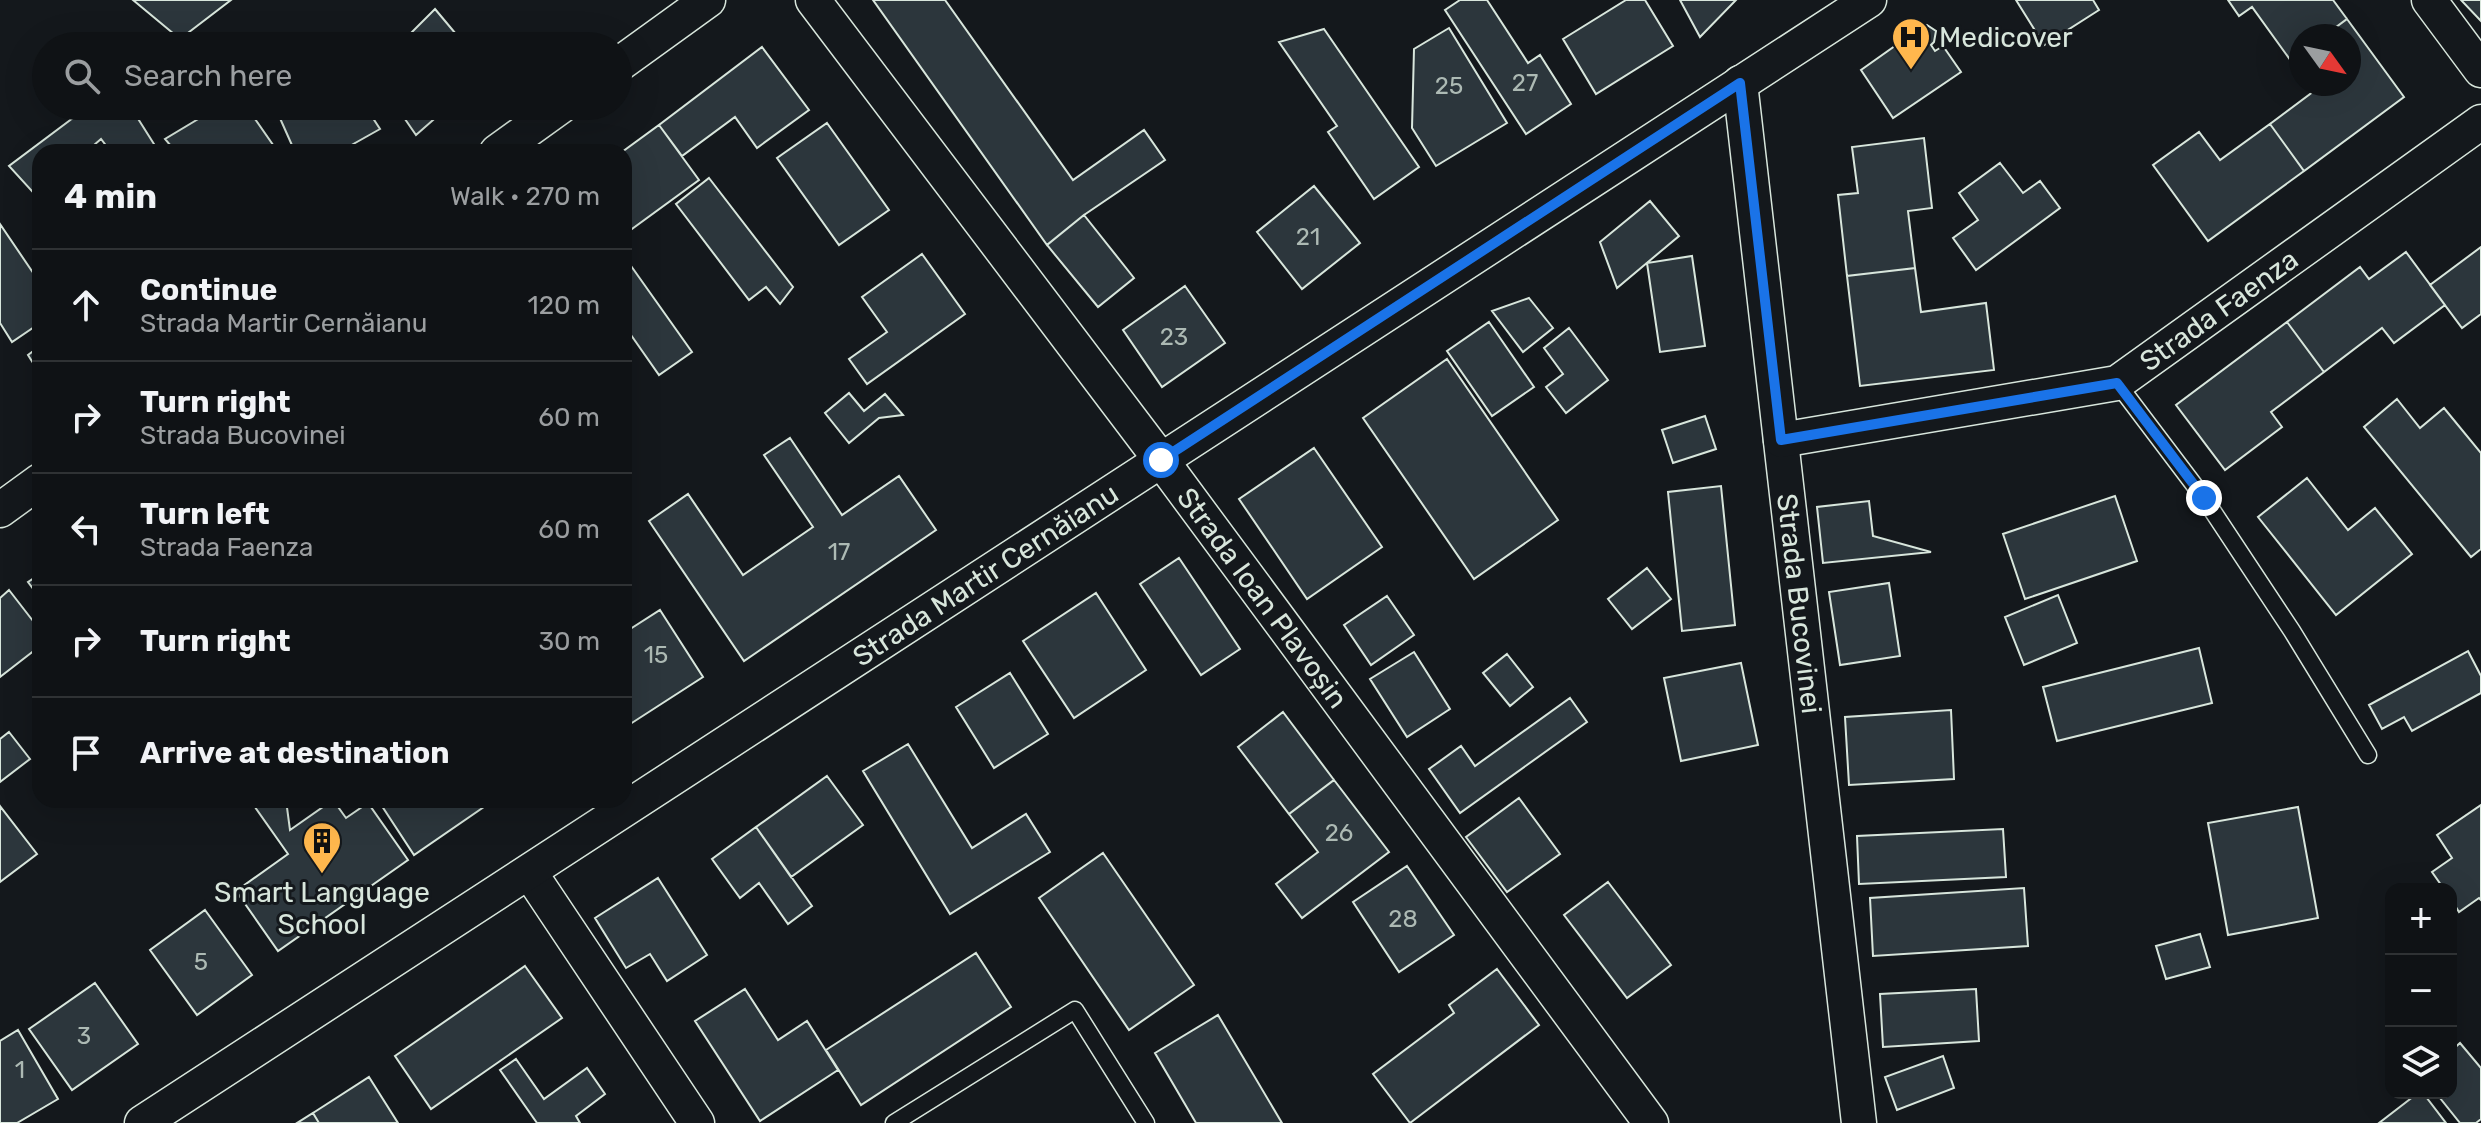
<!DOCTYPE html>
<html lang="en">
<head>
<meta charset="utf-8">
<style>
  body { margin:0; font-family:Rubik,sans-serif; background:#1d2022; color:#f1f3f6 }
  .controls { position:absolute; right:24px; bottom:24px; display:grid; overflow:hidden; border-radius:16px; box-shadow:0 8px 32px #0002 }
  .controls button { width:72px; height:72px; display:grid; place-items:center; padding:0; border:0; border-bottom:2px solid #2f3234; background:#0f1215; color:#f1f3f6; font:40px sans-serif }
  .compass { position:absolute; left:2289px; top:24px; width:72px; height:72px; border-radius:50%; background:#0f1215; box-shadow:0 8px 32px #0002; rotate:123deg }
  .stop { position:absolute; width:24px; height:24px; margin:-18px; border:6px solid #1a73e8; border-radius:50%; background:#fff }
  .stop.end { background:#1a73e8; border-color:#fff; box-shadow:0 2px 8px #0008 }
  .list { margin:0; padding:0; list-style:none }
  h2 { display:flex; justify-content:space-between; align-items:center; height:104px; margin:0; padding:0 32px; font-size:34px }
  h2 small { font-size:26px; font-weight:400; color:#9b9ea0 }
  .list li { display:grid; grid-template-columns:52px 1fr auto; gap:24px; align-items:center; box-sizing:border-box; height:112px; padding:0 32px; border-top:2px solid #2f3234 }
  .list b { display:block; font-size:30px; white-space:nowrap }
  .list p { margin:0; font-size:26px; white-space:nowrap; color:#9b9ea0 }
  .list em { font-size:26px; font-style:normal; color:#9b9ea0 }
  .icon { flex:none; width:44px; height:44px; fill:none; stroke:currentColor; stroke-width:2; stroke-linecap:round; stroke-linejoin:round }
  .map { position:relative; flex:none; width:2481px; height:1123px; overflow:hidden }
  .search { position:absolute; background:#0f1215; box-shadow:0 8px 32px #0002; left:32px; top:32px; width:600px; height:88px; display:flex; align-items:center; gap:20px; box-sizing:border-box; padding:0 28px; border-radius:44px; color:#9b9ea0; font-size:30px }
  .panel { position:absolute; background:#0f1215; box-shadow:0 8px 32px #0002; left:32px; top:144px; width:600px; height:664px; border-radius:24px }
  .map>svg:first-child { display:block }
  .building { fill:#2c363c; stroke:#d8e6dc; stroke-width:2 }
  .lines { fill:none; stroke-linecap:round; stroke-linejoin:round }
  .lane-casing { stroke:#d8e6dc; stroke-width:19 }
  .street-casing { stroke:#d8e6dc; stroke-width:37 }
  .lane { stroke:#14181c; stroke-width:16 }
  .street { stroke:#14181c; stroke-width:34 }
  .route { stroke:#1a73e8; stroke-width:10 }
  .labels { text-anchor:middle; stroke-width:6; stroke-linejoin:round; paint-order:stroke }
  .number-label { font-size:24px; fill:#adbab4 }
  .poi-label { font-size:28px; fill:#d8e6dc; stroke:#14181c; text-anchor:start }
  .street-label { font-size:28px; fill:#d8e6dc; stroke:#14181c }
</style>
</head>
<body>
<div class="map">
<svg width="2481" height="1123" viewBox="0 0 2481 1123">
  <rect width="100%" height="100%" fill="#14181c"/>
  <path class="building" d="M133,0H231L180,39Z
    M873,0H945L1073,180L1144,130L1165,160L1084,215L1047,245Z
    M1460,0H1487L1528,63L1540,55L1571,104L1526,134L1445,10Z
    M1626,0H1645L1673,46L1596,94L1563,39Z
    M1680,0H1736L1700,37Z
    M2016,0H2093L2099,10L2044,45Z
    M2228,0H2333L2347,19L2324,36H2301V53L2291,61L2252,7L2239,16Z
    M2461,0H2481V21Z
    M435,9L466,46H398Z
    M2347,19L2404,97L2304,171L2270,124L2314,91L2308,84H2349V36H2324Z
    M1927,25L1936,31L1934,42L1931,45L1935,51L1943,46L1961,72L1893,118L1861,70L1902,41L1906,48L1918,40L1917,32Z
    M1449,28L1507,123L1436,166L1412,128L1414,49Z
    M1324,29L1419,167L1374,199L1328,132L1337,126L1279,42Z
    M762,47L809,110L757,148L735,117L682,156L659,125Z
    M89,106H130L159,152H111L101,139L86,152H40V200L9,166Z
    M220,106H246L278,152H176L165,139Z
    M286,106H365L380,129L339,152H295L279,116Z
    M396,106H449L416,135Z
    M827,123L889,210L839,245L777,158Z
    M2270,124L2304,171L2208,241L2153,165L2199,132L2220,160Z
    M659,125L699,180L625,234L624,152H622Z
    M1924,138L1932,208L1908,211L1915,268L1847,276L1838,195L1858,193L1852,147Z
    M2000,163L2023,193L2040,181L2060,208L1976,270L1953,238L1978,220L1959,193Z
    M709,178L793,287L780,304L766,287L749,300L676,204Z
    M1314,186L1360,243L1302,289L1257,232Z
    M1650,201L1679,236L1617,288L1600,242Z
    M1084,215L1134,278L1098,307L1047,245Z
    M0,224L40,283V323L12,342L0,323Z
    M2481,247V314L2462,328L2430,285Z
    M2406,252L2445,305L2394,343L2382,328L2324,372L2287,322L2360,267L2369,279Z
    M922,254L965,314L867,384L849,359L887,332L862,297Z
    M624,256L692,352L659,375L624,325Z
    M1692,256L1705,346L1660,352L1647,263Z
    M1915,268L1921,312L1986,303L1994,370L1860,386L1847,276Z
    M1185,286L1225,343L1162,387L1123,330Z
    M1529,298L1553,328L1523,352L1492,311Z
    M1489,322L1534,387L1492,416L1447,351Z
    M2287,322L2324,372L2271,412L2282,427L2225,470L2176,405Z
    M1569,328L1608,380L1566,413L1546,387L1563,374L1544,348Z
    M40,346V374L28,355Z
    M1447,359L1558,520L1474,579L1363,418Z
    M849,393L864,411L885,394L903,415L879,418L849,443L825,413Z
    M2397,399L2420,428L2444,408L2481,453V549L2471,557L2364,427Z
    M1705,416L1716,449L1673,463L1662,430Z
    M790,438L842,515L899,476L936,530L744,661L649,521L688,494L743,575L813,527L764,455Z
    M1314,448L1382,547L1307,599L1239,499Z
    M2307,478L2348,530L2375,508L2412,554L2336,615L2258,517Z
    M1721,486L1735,625L1682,631L1668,492Z
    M2115,496L2137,561L2025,599L2003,534Z
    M1869,501L1873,536L1931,552L1823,563L1817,507Z
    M1179,558L1240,649L1201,675L1140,584Z
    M1647,568L1671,599L1632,629L1608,599Z
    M40,574V598L28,582Z
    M1889,583L1900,656L1840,665L1829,592Z
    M9,590L40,630V646L0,677V598Z
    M1096,593L1146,670L1074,718L1023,641Z
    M2058,595L2077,643L2024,665L2005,617Z
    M1387,596L1414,635L1371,665L1344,625Z
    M660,610L703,677L624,728V633Z
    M2199,648L2212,703L2057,741L2043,687Z
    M2468,651L2481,676V693L2412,731L2404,717L2382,729L2369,705Z
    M1414,652L1450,709L1407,737L1370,679Z
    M1507,654L1533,687L1510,706L1483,673Z
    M1741,663L1758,745L1681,761L1664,678Z
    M1010,673L1048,734L994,768L956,707Z
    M1570,698L1587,722L1460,813L1429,769L1461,746L1475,766Z
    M1951,710L1954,779L1849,785L1845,717Z
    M1283,712L1334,780L1289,814L1238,747Z
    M9,732L30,759L0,782V739Z
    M908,744L972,848L1026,814L1050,852L950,914L863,771Z
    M827,776L863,825L791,877L756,827Z
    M1334,780L1389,852L1302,918L1276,884L1318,852L1289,814Z
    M1519,798L1560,854L1507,892L1466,837Z
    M250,800H286L290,830L333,800L346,818L368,803L408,860L278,951L236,891L288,854Z
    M378,800H494L414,855Z
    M2481,805V900L2479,898L2459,912L2451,899V889H2444L2432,872L2452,858L2437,835Z
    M0,806L37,854L0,882Z
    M2298,807L2318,918L2228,935L2208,823Z
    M756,827L812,906L788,924L759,883L740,898L712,859Z
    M2003,829L2006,877L1859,884L1857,836Z
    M1103,853L1194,985L1129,1030L1039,898Z
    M1407,866L1454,935L1399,972L1353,902Z
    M658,878L707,955L667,981L650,954L626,968L595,918Z
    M1608,882L1671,965L1627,998L1564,915Z
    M2024,888L2028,946L1873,956L1870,898Z
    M205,910L252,975L197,1015L150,950Z
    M2200,934L2210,967L2166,979L2156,946Z
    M976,953L1011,1007L861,1105L826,1050Z
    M525,966L562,1018L431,1109L395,1056Z
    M1497,969L1539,1025L1410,1123L1373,1074L1454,1013L1449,1005Z
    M95,983L138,1044L72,1090L29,1029Z
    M745,989L778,1040L807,1021L838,1070L760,1121L695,1021Z
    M1976,989L1979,1041L1883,1047L1880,994Z
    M1218,1015L1282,1123H1196L1155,1053Z
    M18,1030L58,1099L17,1123H0V1041Z
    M2460,1043L2481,1068V1119L2476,1123H2460L2436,1093H2451V1051Z
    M1943,1056L1954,1088L1897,1110L1885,1077Z
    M516,1059L544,1099L587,1068L605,1094L576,1116L580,1123H537L500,1070Z
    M369,1077L398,1123H319L313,1113Z
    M2418,1093H2423L2446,1123H2379Z
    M313,1113L319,1123H297Z"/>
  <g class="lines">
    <defs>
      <path id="lane" d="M2117,383L2204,498L2292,631L2368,755
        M894,1123L1075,1010L1146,1123"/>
      <g id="street">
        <path id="s1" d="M813,0L1161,460L1651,1123"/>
        <path d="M2429,0L2481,70"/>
        <path d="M618,65L708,0"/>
        <path id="s2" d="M1740,83L1859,1123"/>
        <path d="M497,152L561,106"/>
        <path id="s3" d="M1781,440L2117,383L2481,122"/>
        <path d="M0,510L40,481"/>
        <path d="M530,873L697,1123"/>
        <path id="s4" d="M142,1123L1869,0"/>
      </g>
    </defs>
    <use href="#lane" class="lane-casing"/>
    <use href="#street" class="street-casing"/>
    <use href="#lane" class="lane"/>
    <use href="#street" class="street"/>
  </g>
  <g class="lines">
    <path class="route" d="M1161,460L1740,83L1781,440L2117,383L2204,498"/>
  </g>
  <defs>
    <symbol id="hospital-pin" viewBox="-11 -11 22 30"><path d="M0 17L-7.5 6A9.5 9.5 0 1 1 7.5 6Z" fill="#ffb74d" stroke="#14181c"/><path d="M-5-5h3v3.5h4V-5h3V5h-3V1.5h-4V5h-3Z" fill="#111"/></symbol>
    <symbol id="building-pin" viewBox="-11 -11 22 30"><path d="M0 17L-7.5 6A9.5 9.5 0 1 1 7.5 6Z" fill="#ffb74d" stroke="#14181c"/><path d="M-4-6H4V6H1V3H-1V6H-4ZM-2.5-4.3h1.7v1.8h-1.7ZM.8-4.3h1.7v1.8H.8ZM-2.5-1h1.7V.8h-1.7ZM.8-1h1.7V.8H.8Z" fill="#111"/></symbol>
  </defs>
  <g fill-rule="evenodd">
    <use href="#hospital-pin" x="1889" y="15" width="44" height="60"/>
    <use href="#building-pin" x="300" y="819" width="44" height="60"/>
  </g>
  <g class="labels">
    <g class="number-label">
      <text x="1525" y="91">27</text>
      <text x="1449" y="94">25</text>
      <text x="1308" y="245">21</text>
      <text x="1174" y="345">23</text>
      <text x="839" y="560">17</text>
      <text x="656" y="663">15</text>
      <text x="1339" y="841">26</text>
      <text x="1403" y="927">28</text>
      <text x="201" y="970">5</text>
      <text x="84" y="1044">3</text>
      <text x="20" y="1078">1</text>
    </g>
    <g class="poi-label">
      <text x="1939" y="47">Medicover</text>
      <text x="322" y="902" text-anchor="middle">Smart Language<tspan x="322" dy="32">School</tspan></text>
    </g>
    <g class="street-label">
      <text dy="10" stroke="none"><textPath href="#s3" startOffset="466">Strada Faenza</textPath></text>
      <text dy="10" stroke="none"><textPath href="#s4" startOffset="1006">Strada Martir Cernăianu</textPath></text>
      <text dy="10" stroke="none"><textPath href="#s1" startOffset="748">Strada Ioan Plavoșin</textPath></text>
      <text dy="10" stroke="none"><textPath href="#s2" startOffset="524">Strada Bucovinei</textPath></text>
    </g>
  </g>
</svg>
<div class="controls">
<button>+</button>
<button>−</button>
<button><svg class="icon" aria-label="layers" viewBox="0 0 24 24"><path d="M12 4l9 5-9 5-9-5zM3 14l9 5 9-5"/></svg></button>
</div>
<svg class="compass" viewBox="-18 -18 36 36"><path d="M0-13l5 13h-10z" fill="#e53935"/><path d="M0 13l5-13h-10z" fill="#9b9ea0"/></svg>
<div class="stop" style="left:1161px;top:460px"></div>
<div class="stop end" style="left:2204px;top:498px"></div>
<div class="search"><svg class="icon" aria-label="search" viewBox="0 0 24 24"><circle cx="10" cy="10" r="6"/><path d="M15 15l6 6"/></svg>Search here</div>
<section class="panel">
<h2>4 min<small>Walk · 270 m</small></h2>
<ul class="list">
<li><svg class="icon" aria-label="ahead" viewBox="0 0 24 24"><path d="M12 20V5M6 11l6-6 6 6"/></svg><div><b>Continue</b><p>Strada Martir Cernăianu</p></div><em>120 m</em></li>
<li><svg class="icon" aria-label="right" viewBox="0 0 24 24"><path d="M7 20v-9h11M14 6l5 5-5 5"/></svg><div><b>Turn right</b><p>Strada Bucovinei</p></div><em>60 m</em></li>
<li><svg class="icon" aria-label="left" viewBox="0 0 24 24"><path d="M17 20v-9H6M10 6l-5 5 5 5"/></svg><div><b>Turn left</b><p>Strada Faenza</p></div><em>60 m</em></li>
<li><svg class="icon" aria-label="right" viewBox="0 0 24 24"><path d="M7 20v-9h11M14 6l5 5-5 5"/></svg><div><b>Turn right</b></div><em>30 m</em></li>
<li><svg class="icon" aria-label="arrive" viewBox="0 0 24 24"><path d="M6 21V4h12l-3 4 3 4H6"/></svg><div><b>Arrive at destination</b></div></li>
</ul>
</section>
</div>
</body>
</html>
